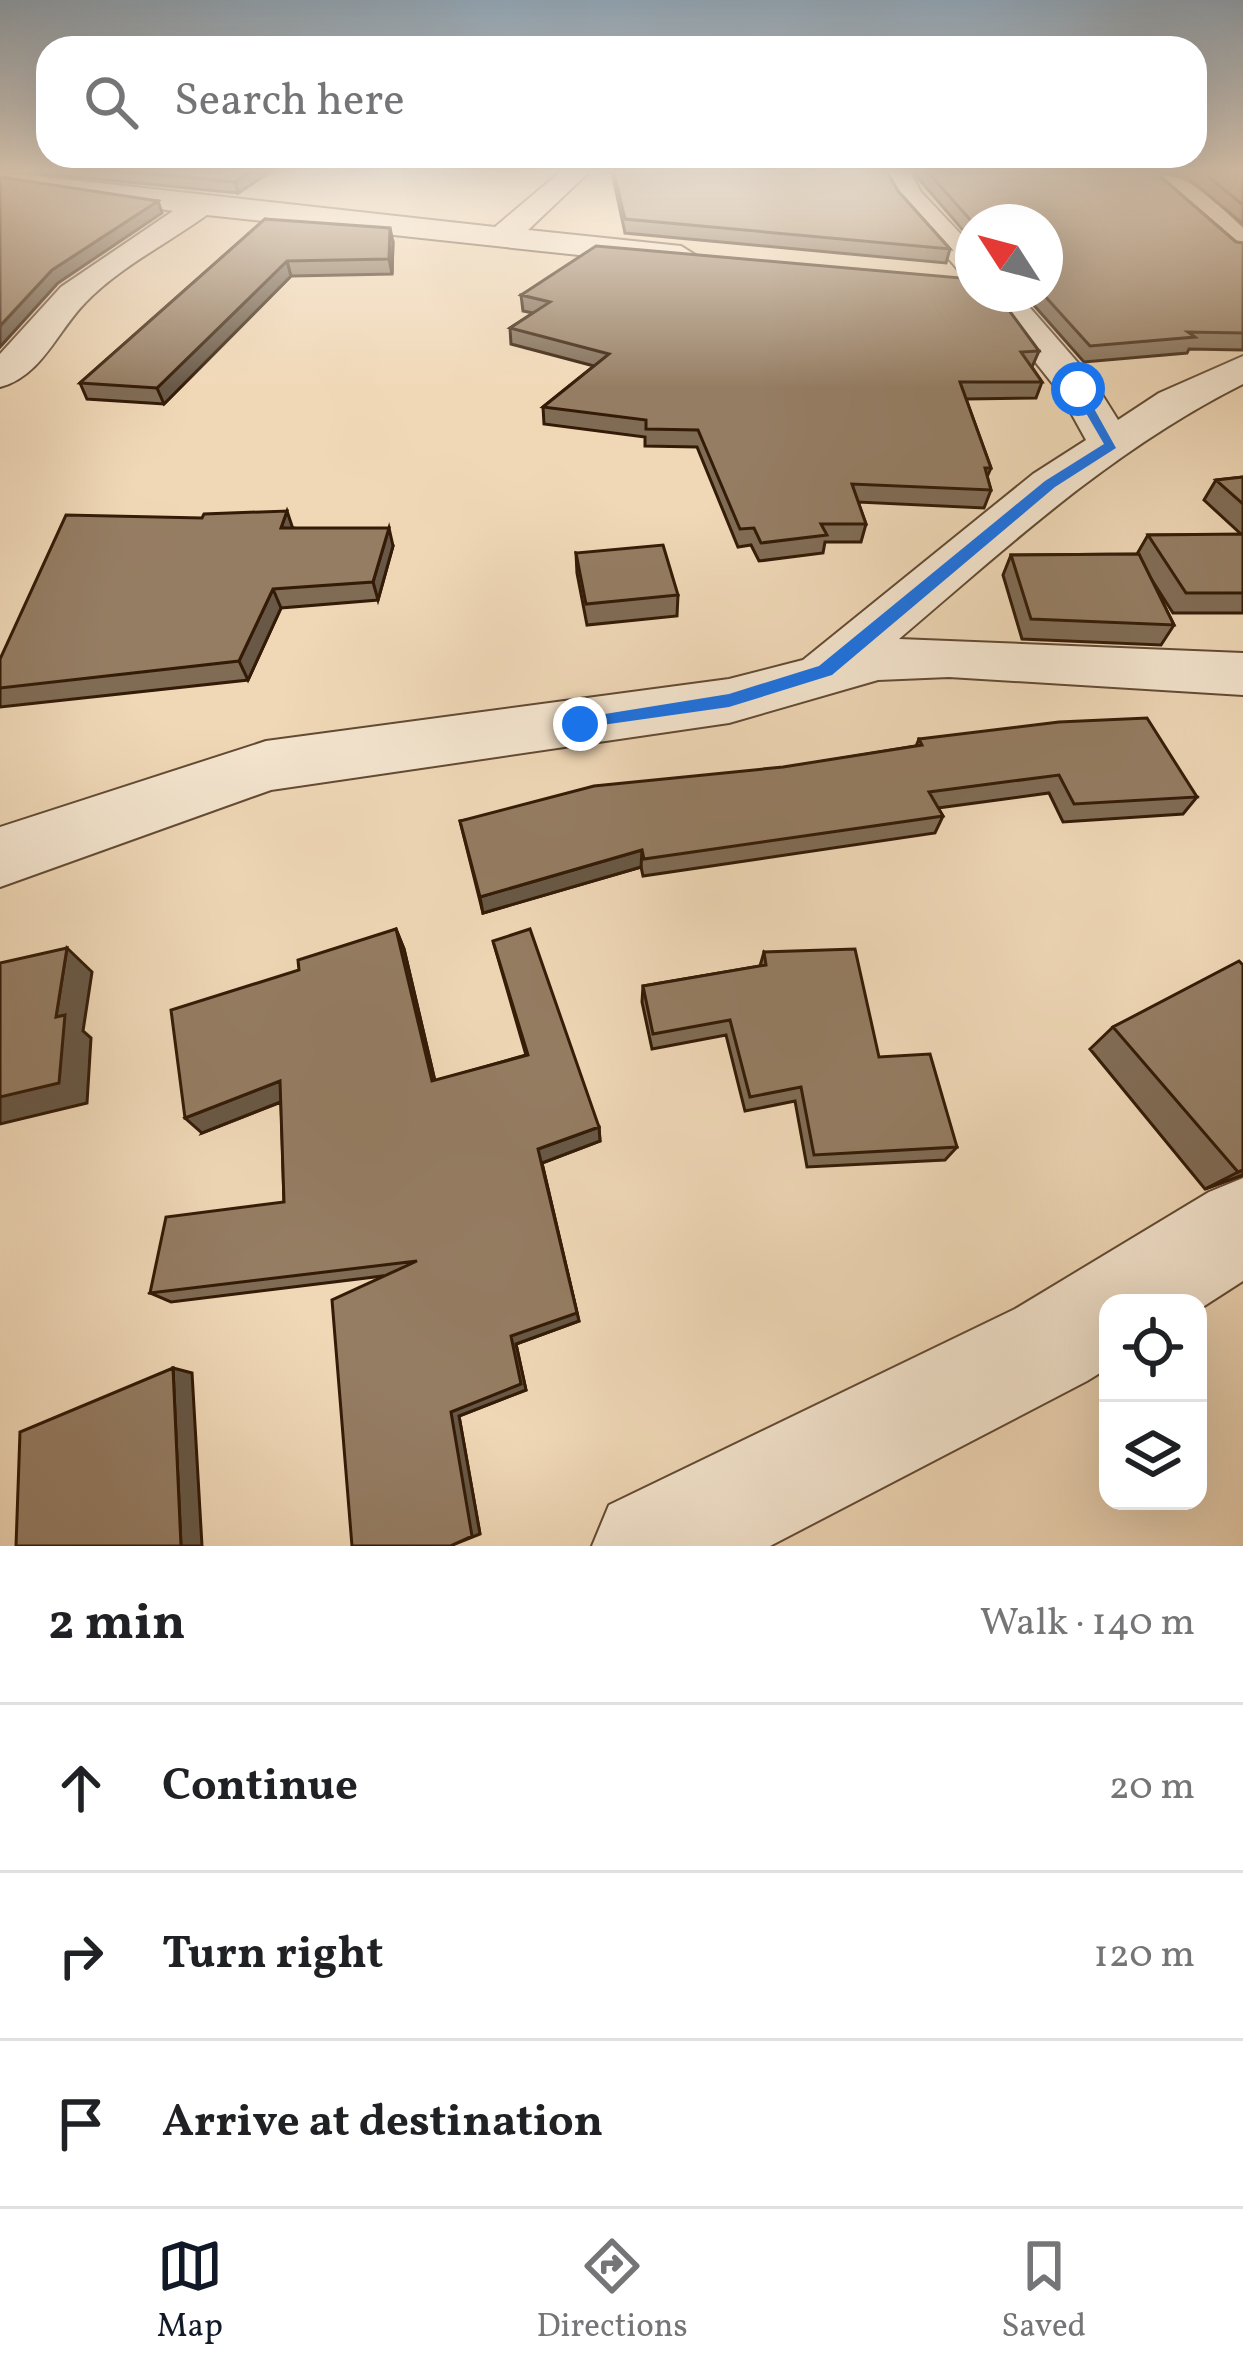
<!DOCTYPE html>
<html lang="en">
<head>
<meta charset="utf-8">
<style>
  body { margin:0; font-family:Vollkorn,serif; background:#f2f2f2; color:#202124 }
  .controls { position:absolute; right:36px; bottom:36px; display:grid; overflow:hidden; border-radius:24px; box-shadow:0 12px 48px #0002 }
  .controls button { width:108px; height:108px; display:grid; place-items:center; padding:0; border:0; border-bottom:3px solid #e0e0e0; background:#fff; color:#202124; font:60px sans-serif }
  .compass { position:absolute; left:955px; top:204px; width:108px; height:108px; border-radius:50%; background:#fff; box-shadow:0 12px 48px #0002; rotate:306deg }
  .stop { position:absolute; width:36px; height:36px; margin:-27px; border:9px solid #1a73e8; border-radius:50%; background:#fff }
  .stop.end { background:#1a73e8; border-color:#fff; box-shadow:0 3px 12px #0008 }
  .list { margin:0; padding:0; list-style:none }
  h2 { display:flex; justify-content:space-between; align-items:center; height:156px; margin:0; padding:0 48px; font-size:51px }
  h2 small { font-size:39px; font-weight:400; color:#757577 }
  .list li { display:grid; grid-template-columns:78px 1fr auto; gap:36px; align-items:center; box-sizing:border-box; height:168px; padding:0 48px; border-top:3px solid #e0e0e0 }
  .list b { display:block; font-size:45px; white-space:nowrap }
  .list em { font-size:39px; font-style:normal; color:#757577 }
  .icon { flex:none; width:66px; height:66px; fill:none; stroke:currentColor; stroke-width:2; stroke-linecap:round; stroke-linejoin:round }
  .map { position:relative; flex:none; width:1243px; height:1546px; overflow:hidden }
  .search { position:absolute; background:#fff; box-shadow:0 12px 48px #0002; left:36px; right:36px; top:36px; height:132px; display:flex; align-items:center; gap:30px; box-sizing:border-box; padding:0 42px; border-radius:36px; color:#757577; font-size:45px }
  .sheet { height:660px; background:#fff }
  nav { display:flex; justify-content:space-around; align-items:center; box-sizing:border-box; height:168px; border-top:3px solid #e0e0e0; background:#fff; font-size:33px; color:#757577 }
  nav a { display:grid; justify-items:center; gap:6px }
  nav .on { color:#111827 }
  .map>svg:first-child { display:block }
  .lines { fill:none; stroke-linecap:round; stroke-linejoin:round }
  .minor-casing { stroke:#624a33; stroke-width:4 }
  .minor { fill:#f5e6d0; fill-rule:evenodd }
  .wall { fill:#806c55; stroke:#331b07; stroke-width:3 }
  .shaded-wall { fill:#685845; stroke:#331b07; stroke-width:3 }
  .building { fill:#957d63; stroke:#331b07; stroke-width:3 }
  .route { fill:#1a73e8 }
</style>
</head>
<body>
<div class="map">
<svg width="1243" height="1546" viewBox="0 0 1243 1546">
  <rect width="100%" height="100%" fill="#f0d8b7"/>
  <filter id="stains"><feTurbulence type="fractalNoise" baseFrequency=".00167" numOctaves="4"/><feColorMatrix values="0 0 0 0 .2 0 0 0 0 .09 0 0 0 0 .02 0 0 0 .5 -.17"/></filter>
  <radialGradient id="worn" r=".72"><stop offset=".6" stop-color="#630" stop-opacity="0"/><stop offset="1" stop-color="#630" stop-opacity=".3"/></radialGradient>
  <g class="lines">
    <defs>
      <path id="minor" d="M0,172L495,227L560,172H589L528,230L681,246L697,256L681,266L207,215C168,243 118,268 85,303C58,330 41,377 0,387V354L61,287L173,211L0,183Z
        M884,172H910L921,192L973,247V276L961,273L899,202Z
        M1142,172C1189,172 1210,197 1243,228V256L1232,253Z
        M981,294H1018L1093,380L1118,420L1159,393L1243,356V384C1113,449 1009,545 899,639L1243,653V695L949,677L878,680L729,723L271,790L0,887V827L266,741L729,679L803,660L1033,474L1086,440L1060,393Z
        M1243,1178V1281L1198,1310V1303H1108V1368L1087,1381L770,1546H592L609,1505L1015,1309L1209,1192Z"/>
    </defs>
    <use href="#minor" class="minor-casing"/>
    <use href="#minor" class="minor"/>
  </g>
  <path class="wall" d="M26,172H270L238,193Z
    M599,172H887L898,191L950,249L946,263L625,233L612,173Z
    M913,172H1243V224L1188,178L1155,172L1236,242L1243,243V350L1189,349L1187,353L1084,362L1024,294H1045L973,222V242Z
    M265,219L393,242L392,274L291,276L164,404L87,399L80,383Z
    M521,295L1039,351L1032,367L1042,382L1036,398L966,399L991,468L987,477L991,490L984,508L858,502L866,524L861,542H825L823,553L759,561L751,545L738,547L697,447L645,446V437L544,424L543,407L594,366L511,344L510,328L533,313L523,311Z
    M1243,477V613H1173L1150,577L1174,625L1161,645L1022,639L1003,575L1011,555L1137,554L1148,535H1242L1204,500L1216,480Z
    M293,528L393,546L378,600L281,608L248,680L0,707V659Z
    M576,553L678,595L677,616L587,625L577,573Z
    M919,739L1197,797L1183,814L1063,822L1049,793L938,808L943,816L935,833L643,876L641,867L483,913L460,821L916,746Z
    M396,929L404,949L435,1081L526,1055L493,941L599,1127L600,1141L542,1163L579,1321L516,1344L526,1390L459,1416L480,1534L383,1276L171,1302L150,1293L284,1202L281,1102L202,1133L299,970Z
    M764,952L879,1057L957,1147L945,1160L807,1167L795,1101L745,1111L726,1035L652,1049L642,1002L643,986L760,966Z
    M1243,965V1175L1205,1189L1090,1049L1113,1027Z"/>
  <path class="shaded-wall" d="M251,172H270L238,193L235,182Z
    M158,201L162,213L58,283L0,347V326L52,270Z
    M390,228L393,242L392,274L389,259Z
    M287,261L291,276L164,404L157,388Z
    M287,511L293,529L281,528Z
    M389,528L393,546L378,600L373,582Z
    M273,589L281,608L248,680L239,661Z
    M642,850L641,867L483,913L480,897Z
    M396,929L404,949L439,1098L432,1081Z
    M67,948L92,972L83,1031L91,1038L87,1103L0,1124V1097L56,1017Z
    M280,1081L293,1097L202,1133L185,1118Z
    M599,1127L600,1141L542,1163L579,1321L516,1344L526,1390L459,1416L480,1534L450,1546L451,1412L511,1336L538,1149Z
    M1243,1170V1175L1205,1189L1238,1172Z
    M173,1368L192,1373L202,1546H181Z"/>
  <path class="building" d="M132,172H251L235,182Z
    M614,172H887L898,191L950,249L625,219Z
    M928,172H1155L1236,242L1243,243V333L1188,332L1195,337L1090,346L1043,294H1045V222L973,223Z
    M1203,172H1243V205Z
    M0,177L158,201L52,270L0,326Z
    M265,219L390,228L389,259L287,261L157,388L80,383Z
    M596,246L973,279V294H997L1039,351L1021,352L1042,382H960L991,468H985L991,490L852,484L866,524H821L827,535L761,543L754,528L740,529L698,430L646,429V420L543,407L609,354L510,328L550,302L521,295Z
    M1243,477V504L1216,480Z
    M287,511L281,528H389L373,582L273,589L239,661L0,688V659L66,515L202,518L204,514Z
    M1243,534V593H1186L1148,535Z
    M663,545L678,595L586,604L576,553Z
    M1139,554L1174,625L1031,619L1011,555Z
    M1147,718L1197,797L1074,804L1059,775L929,792L943,816L644,859L642,850L480,897L460,821L594,786L783,767L922,745L919,739L1059,722Z
    M396,929L432,1081L528,1055L493,941L530,929L599,1127L538,1149L577,1313L511,1336L521,1384L451,1412L472,1536L450,1546H352L332,1300L417,1261L150,1293L166,1217L284,1202L280,1081L185,1118L171,1010L299,970L298,960Z
    M67,948L56,1017L65,1015L59,1083L0,1097V963Z
    M855,949L879,1057L930,1054L957,1147L814,1155L801,1087L750,1097L730,1020L653,1034L643,986L766,965L764,952Z
    M1239,961L1243,965V1170L1238,1172L1113,1027Z
    M173,1368L181,1546H16L20,1432Z"/>
  <linearGradient id="sky" x2="0" y2="1"><stop stop-color="#91a9bc"/><stop offset="0.44" stop-color="#f8eddf"/><stop offset="1" stop-color="#f8eddf" stop-opacity="0"/></linearGradient>
  <rect width="1243" height="388" fill="url(#sky)"/>
  <path class="route" d="M1082,387L1116,448L1055,487L832,675L729,707L574,729L571,724L580,718L729,694L819,666L1045,481L1104,444L1072,389Z"/>
  <rect width="100%" height="100%" filter="url(#stains)"/>
  <rect width="100%" height="100%" fill="url(#worn)"/>
</svg>
<div class="controls">
<button><svg class="icon" aria-label="locate" viewBox="0 0 24 24"><circle cx="12" cy="12" r="6"/><path d="M12 2v4M12 18v4M2 12h4M18 12h4"/></svg></button>
<button><svg class="icon" aria-label="layers" viewBox="0 0 24 24"><path d="M12 4l9 5-9 5-9-5zM3 14l9 5 9-5"/></svg></button>
</div>
<svg class="compass" viewBox="-18 -18 36 36"><path d="M0-13l5 13h-10z" fill="#e53935"/><path d="M0 13l5-13h-10z" fill="#757577"/></svg>
<div class="stop" style="left:1078px;top:389px"></div>
<div class="stop end" style="left:580px;top:724px"></div>
<div class="search"><svg class="icon" aria-label="search" viewBox="0 0 24 24"><circle cx="10" cy="10" r="6"/><path d="M15 15l6 6"/></svg>Search here</div>
</div>
<section class="sheet">
<h2>2 min<small>Walk · 140 m</small></h2>
<ul class="list">
<li><svg class="icon" aria-label="ahead" viewBox="0 0 24 24"><path d="M12 20V5M6 11l6-6 6 6"/></svg><div><b>Continue</b></div><em>20 m</em></li>
<li><svg class="icon" aria-label="right" viewBox="0 0 24 24"><path d="M7 20v-9h11M14 6l5 5-5 5"/></svg><div><b>Turn right</b></div><em>120 m</em></li>
<li><svg class="icon" aria-label="arrive" viewBox="0 0 24 24"><path d="M6 21V4h12l-3 4 3 4H6"/></svg><div><b>Arrive at destination</b></div></li>
</ul>
</section>
<nav>
<a class="on"><svg class="icon" aria-label="map" viewBox="0 0 24 24"><path d="M3 6l6-2 6 2 6-2v14l-6 2-6-2-6 2zM9 4v14M15 6v14"/></svg>Map</a>
<a><svg class="icon" aria-label="directions" viewBox="0 0 24 24"><path d="M12 3l9 9-9 9-9-9zM9 14v-3h6M13 9l2 2-2 2"/></svg>Directions</a>
<a><svg class="icon" aria-label="saved" viewBox="0 0 24 24"><path d="M7 4h10v16l-5-4-5 4z"/></svg>Saved</a>
</nav>
</body>
</html>
